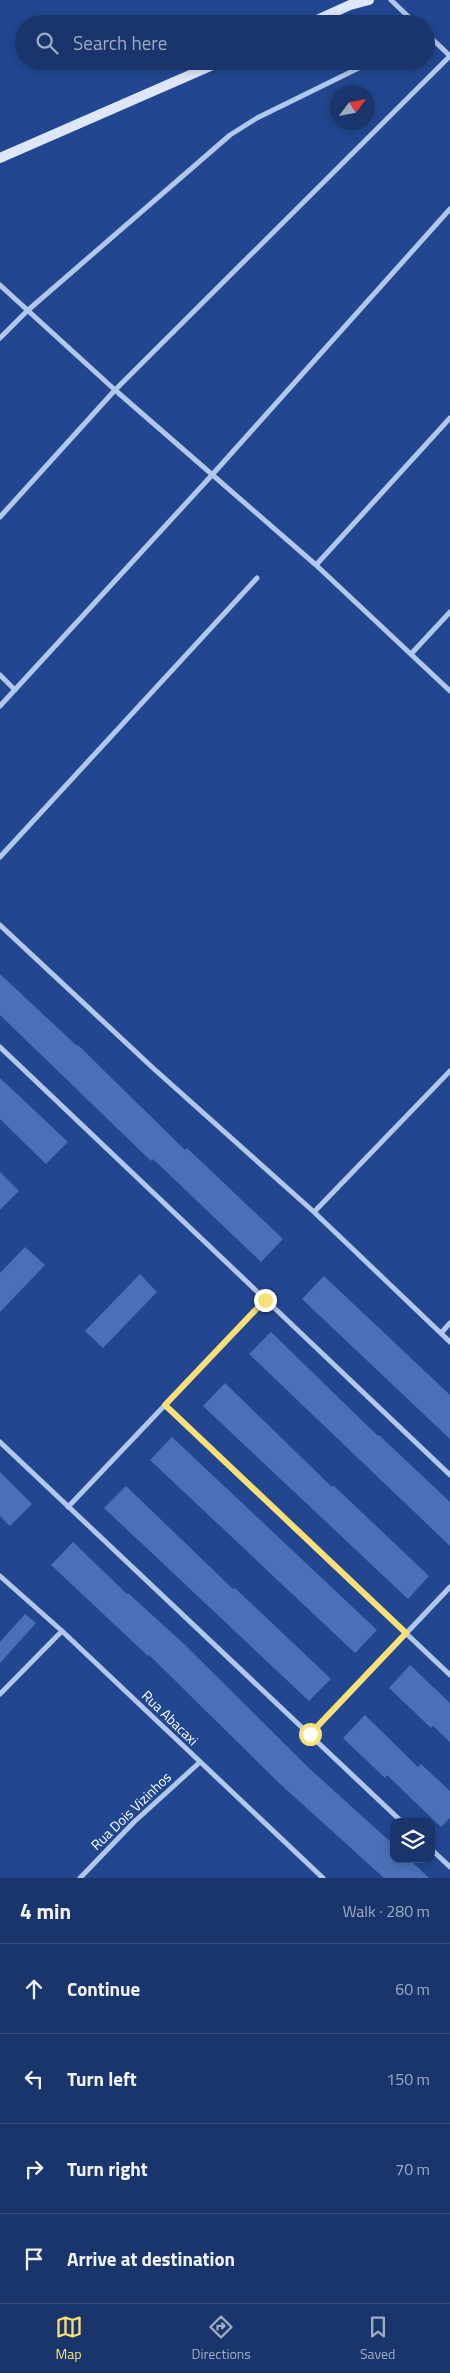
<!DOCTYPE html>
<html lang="en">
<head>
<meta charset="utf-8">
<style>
  body { margin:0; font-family:"Titillium Web",sans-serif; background:#274074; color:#f1f3f6 }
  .controls { position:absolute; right:15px; bottom:15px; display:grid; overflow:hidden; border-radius:10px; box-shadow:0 2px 8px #0003 }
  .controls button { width:45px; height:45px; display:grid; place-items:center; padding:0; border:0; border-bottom:1px solid #38507f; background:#1a356c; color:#f1f3f6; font:25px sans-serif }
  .compass { position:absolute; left:330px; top:85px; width:45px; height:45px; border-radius:50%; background:#1a356c; box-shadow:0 2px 8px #0003; rotate:58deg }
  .stop { position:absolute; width:15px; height:15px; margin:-11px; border:4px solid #f8e075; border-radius:50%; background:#fff }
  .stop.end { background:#f8e075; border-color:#fff; box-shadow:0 1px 5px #0008 }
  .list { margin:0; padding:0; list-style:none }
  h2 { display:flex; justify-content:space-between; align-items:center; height:65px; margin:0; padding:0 20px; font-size:21px }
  h2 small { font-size:16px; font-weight:400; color:#9fabc2 }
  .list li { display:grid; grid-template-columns:32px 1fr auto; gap:15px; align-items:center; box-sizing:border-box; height:90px; padding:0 20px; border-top:1px solid #38507f }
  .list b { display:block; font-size:19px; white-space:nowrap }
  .list em { font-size:16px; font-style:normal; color:#9fabc2 }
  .icon { flex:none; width:28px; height:28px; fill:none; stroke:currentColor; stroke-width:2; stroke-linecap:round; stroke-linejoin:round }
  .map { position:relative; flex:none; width:450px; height:1878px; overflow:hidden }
  .search { position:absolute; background:#1a356c; box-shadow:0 2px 8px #0003; left:15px; right:15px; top:15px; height:55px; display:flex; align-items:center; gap:12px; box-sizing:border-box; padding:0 18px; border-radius:28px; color:#9fabc2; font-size:19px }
  .sheet { height:425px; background:#1a356c }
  nav { display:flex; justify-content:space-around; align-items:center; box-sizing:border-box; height:70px; border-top:1px solid #38507f; background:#1a356c; font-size:14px; color:#9fabc2 }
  nav a { display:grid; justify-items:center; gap:2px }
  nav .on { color:#f8e075 }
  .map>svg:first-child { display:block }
  .building { fill:#4b70b7 }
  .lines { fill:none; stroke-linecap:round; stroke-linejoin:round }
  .street { stroke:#b2c7ec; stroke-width:5 }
  .secondary { stroke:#dee7f9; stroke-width:10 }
  .route { stroke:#f8e075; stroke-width:6 }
  .labels { text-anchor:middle; stroke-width:4; stroke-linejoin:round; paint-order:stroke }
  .street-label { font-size:14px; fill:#fff; stroke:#224790 }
</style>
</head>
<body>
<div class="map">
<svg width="450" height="1878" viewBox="0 0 450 1878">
  <rect width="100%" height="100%" fill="#224790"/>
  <path class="building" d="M0,974L77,1046L78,1045L185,1150L187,1148L283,1239L261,1262L153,1159L151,1161L0,1015Z
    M0,1078L68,1142L46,1164L0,1119Z
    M0,1172L19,1191L0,1210Z
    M25,1247L45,1265L0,1312V1273Z
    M140,1274L157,1292L103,1348L85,1331Z
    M324,1276L450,1395V1439L302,1299Z
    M271,1332L378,1436L379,1435L450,1502V1546L249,1354Z
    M225,1383L332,1487L333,1485L429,1576L408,1599L203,1406Z
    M172,1437L377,1630L355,1653L150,1460Z
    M0,1472L32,1504L10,1526L0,1516Z
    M126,1486L233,1589L235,1588L331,1679L309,1701L104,1508Z
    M73,1542L127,1594L128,1593L183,1643L311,1770L394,1845V1859H409L429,1878H384L279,1783L149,1655L148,1656L51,1565Z
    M25,1614L36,1623L0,1663V1642Z
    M410,1665L450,1703V1742L433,1726L431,1728L389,1688Z
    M365,1715L418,1767L421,1764L450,1791V1818L441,1827L387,1775L385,1778L343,1738Z"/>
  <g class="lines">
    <path class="street" d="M391,0L416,24
      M426,33L450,56
      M0,285L115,390L316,565L450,691
      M0,338L27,311L230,135L257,118L373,61
      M0,517L115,390L450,56
      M316,565L450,418
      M411,654L450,612
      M0,675L15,690
      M0,706L212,475L450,209
      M0,857L257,578
      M0,925L153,1068L314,1212L450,1342
      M0,1047L450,1475
      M314,1212L450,1071
      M441,1333L450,1323
      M165,1405L450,1675
      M0,1442L402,1822
      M68,1507L265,1300
      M0,1576L62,1631L323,1878
      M0,1694L62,1631
      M310,1735L450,1587
      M431,1849L450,1867
      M80,1878L134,1822L200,1762"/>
    <path class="secondary" d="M308,24L350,5L369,0
      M0,158L222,61"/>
  </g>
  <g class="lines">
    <path class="route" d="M265,1300L165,1405L406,1633L310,1734"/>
  </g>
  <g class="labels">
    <g class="street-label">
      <text transform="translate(170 1718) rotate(44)" y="5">Rua Abacaxi</text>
      <text transform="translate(131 1811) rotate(-44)" y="5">Rua Dois Vizinhos</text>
    </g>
  </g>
</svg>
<div class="controls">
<button><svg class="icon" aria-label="layers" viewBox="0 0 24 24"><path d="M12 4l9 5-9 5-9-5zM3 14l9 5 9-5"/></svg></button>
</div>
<svg class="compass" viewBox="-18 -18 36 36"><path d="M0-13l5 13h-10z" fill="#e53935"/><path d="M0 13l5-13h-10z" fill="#9fabc2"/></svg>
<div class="stop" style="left:310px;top:1734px"></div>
<div class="stop end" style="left:265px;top:1300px"></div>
<div class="search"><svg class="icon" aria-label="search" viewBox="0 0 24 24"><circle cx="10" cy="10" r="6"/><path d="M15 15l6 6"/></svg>Search here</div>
</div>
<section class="sheet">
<h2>4 min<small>Walk · 280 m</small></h2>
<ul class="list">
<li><svg class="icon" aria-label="ahead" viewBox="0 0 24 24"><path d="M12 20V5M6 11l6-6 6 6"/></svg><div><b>Continue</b></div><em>60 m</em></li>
<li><svg class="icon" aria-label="left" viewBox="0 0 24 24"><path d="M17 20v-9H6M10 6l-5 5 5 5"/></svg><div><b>Turn left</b></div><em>150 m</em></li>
<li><svg class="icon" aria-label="right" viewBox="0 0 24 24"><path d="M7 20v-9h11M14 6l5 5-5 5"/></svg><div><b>Turn right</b></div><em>70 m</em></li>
<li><svg class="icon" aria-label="arrive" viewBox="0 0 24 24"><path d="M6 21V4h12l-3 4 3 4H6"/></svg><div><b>Arrive at destination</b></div></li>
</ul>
</section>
<nav>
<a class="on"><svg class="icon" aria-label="map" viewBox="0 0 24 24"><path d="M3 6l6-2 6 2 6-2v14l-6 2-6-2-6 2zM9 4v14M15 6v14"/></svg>Map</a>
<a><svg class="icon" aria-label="directions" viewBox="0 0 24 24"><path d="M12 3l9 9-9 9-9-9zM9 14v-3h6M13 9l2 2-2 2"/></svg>Directions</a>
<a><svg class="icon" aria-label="saved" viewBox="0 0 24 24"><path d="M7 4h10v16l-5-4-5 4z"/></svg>Saved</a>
</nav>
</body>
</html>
